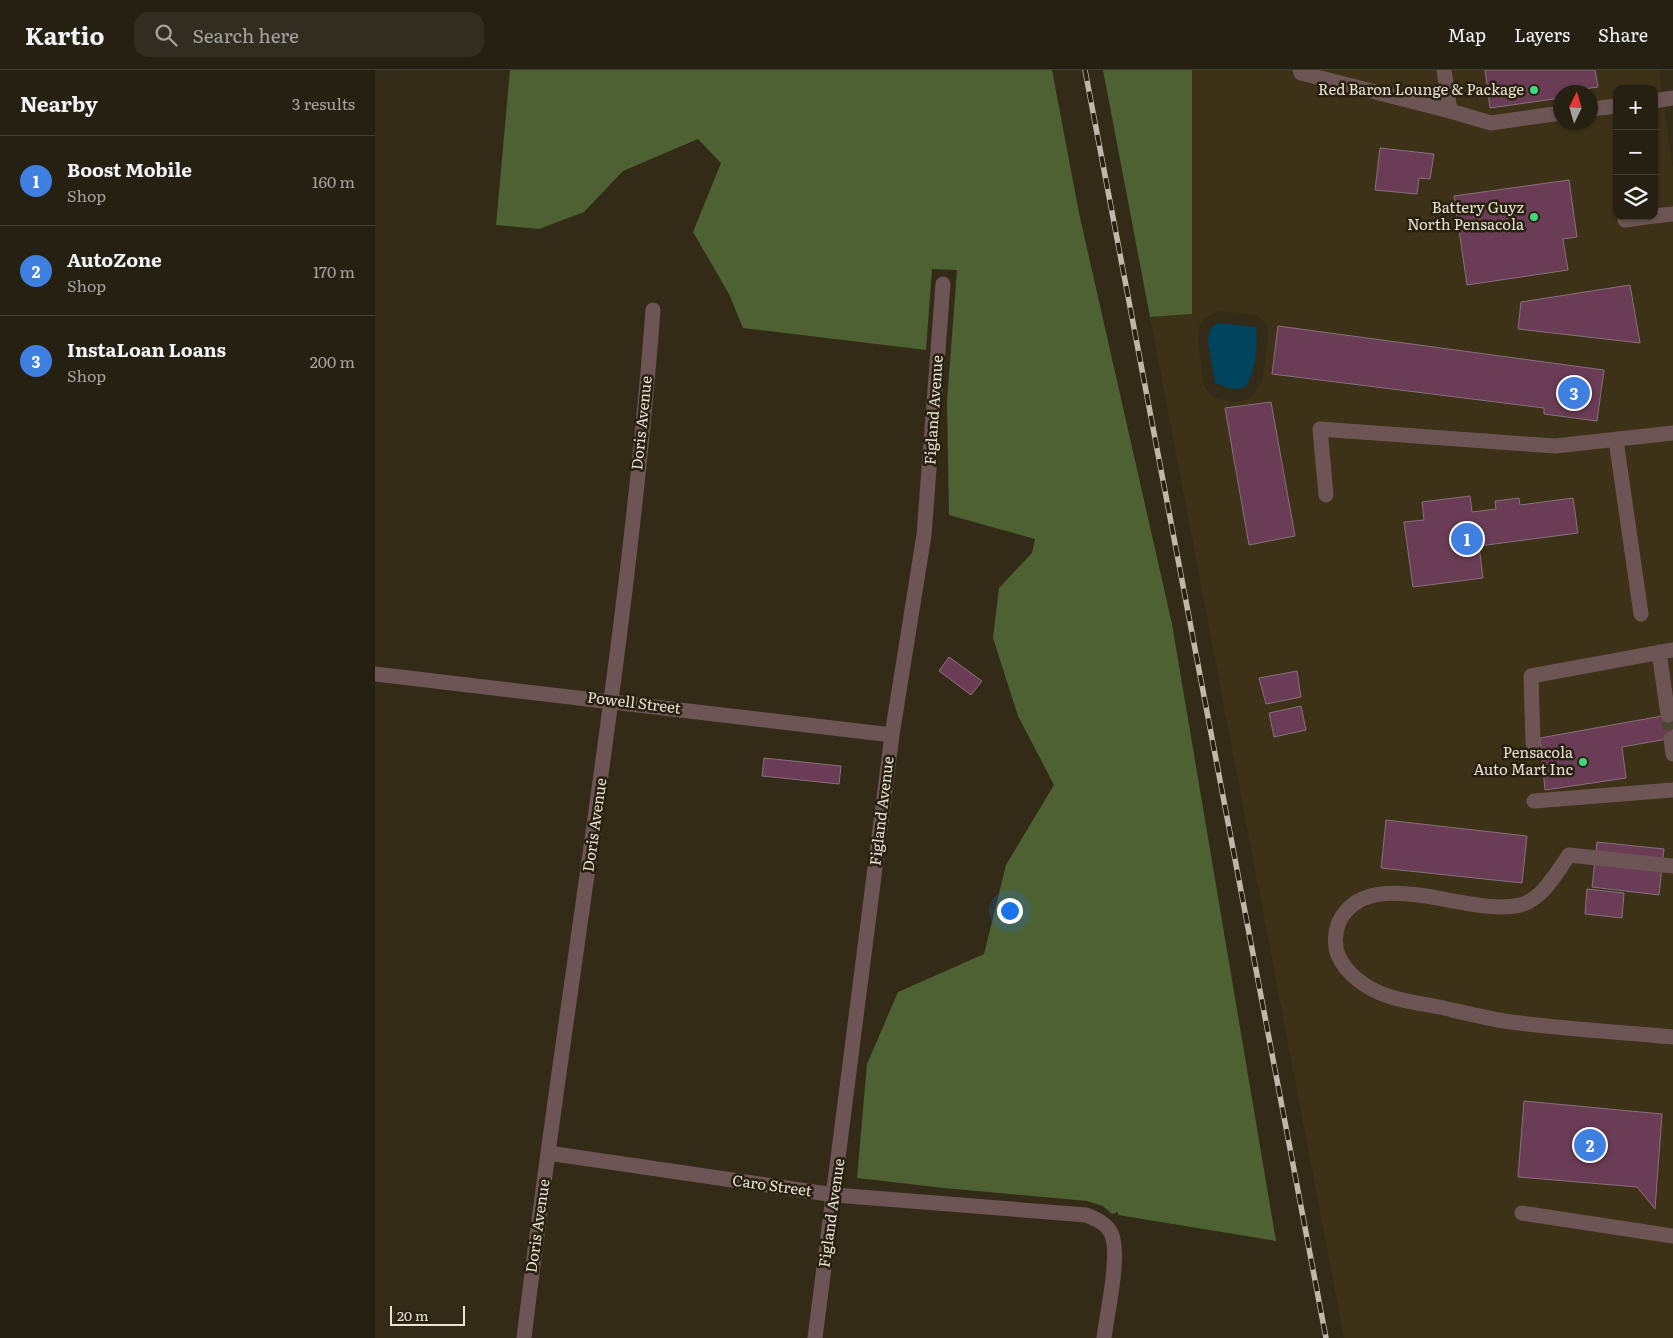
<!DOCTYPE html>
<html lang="en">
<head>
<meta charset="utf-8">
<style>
  body { margin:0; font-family:Literata,serif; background:#322d20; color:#f1f3f6 }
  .controls { position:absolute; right:15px; top:15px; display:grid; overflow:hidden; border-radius:10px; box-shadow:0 1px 4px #0004 }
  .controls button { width:45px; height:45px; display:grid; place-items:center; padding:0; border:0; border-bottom:1px solid #423e32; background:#262012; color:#f1f3f6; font:25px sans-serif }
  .compass { position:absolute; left:1178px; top:15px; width:45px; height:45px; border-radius:50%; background:#262012; box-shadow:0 1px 4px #0004; rotate:5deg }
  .scale { position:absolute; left:15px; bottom:12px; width:75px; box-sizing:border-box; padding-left:5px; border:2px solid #e8e2d7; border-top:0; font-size:14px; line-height:18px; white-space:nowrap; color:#e8e2d7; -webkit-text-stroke:4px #29210f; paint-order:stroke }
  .you { position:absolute; left:634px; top:840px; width:18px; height:18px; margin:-12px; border:4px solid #fff; border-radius:50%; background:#1a73e8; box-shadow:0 0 0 8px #1a73e833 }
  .badge { display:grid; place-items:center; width:32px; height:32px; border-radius:50%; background:#41d77c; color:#fff; font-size:16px; font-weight:700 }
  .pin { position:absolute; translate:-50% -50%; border:2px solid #fff; box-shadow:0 1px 5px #0006 }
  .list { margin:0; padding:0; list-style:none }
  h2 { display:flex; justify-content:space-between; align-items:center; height:65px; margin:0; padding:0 20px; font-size:21px }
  h2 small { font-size:16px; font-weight:400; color:#a4a39f }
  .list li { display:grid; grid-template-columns:32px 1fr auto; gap:15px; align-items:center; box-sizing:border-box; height:90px; padding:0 20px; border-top:1px solid #423e32 }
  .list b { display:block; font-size:19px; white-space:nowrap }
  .list p { margin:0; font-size:16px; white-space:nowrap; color:#a4a39f }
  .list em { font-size:16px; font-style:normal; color:#a4a39f }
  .icon { flex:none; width:28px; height:28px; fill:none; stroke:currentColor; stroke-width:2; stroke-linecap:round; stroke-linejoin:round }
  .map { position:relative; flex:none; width:1298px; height:1268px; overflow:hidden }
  header { display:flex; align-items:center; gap:30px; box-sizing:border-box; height:70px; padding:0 25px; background:#262012; border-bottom:1px solid #423e32 }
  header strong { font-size:24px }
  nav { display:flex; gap:28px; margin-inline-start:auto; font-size:18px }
  .search { width:350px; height:45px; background:#322d20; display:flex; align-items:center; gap:12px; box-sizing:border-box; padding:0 18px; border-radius:15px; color:#a4a39f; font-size:19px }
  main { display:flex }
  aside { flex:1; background:#262012 }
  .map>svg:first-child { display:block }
  .built { fill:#3d3118; fill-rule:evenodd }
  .forest { fill:#4e6132 }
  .water { fill:#00455d }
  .building { fill:#6a3c56; stroke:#87707c }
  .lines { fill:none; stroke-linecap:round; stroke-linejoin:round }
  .minor-tunnel { stroke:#4e4635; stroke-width:15; stroke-dasharray:15 8; stroke-linecap:butt }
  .minor { stroke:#6e5555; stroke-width:15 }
  .rail-casing { stroke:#bfb8ab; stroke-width:5.5 }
  .rail { stroke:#29210f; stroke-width:4; stroke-dasharray:11; stroke-linecap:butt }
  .poi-dot { fill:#41d77c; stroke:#29210f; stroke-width:2 }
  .labels { text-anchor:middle; stroke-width:5; stroke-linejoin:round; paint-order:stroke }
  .poi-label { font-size:15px; fill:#e8e2d7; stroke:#29210f; text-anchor:end }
  .street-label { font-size:15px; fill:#e8e2d7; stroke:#29210f }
</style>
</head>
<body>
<header>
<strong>Kartio</strong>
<div class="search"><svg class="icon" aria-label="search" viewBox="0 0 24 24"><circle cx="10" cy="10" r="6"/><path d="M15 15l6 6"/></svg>Search here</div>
<nav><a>Map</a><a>Layers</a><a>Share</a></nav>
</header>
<main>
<aside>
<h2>Nearby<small>3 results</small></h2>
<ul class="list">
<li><span class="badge" style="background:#3f7fe0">1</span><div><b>Boost Mobile</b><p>Shop</p></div><em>160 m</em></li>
<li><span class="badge" style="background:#3f7fe0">2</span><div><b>AutoZone</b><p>Shop</p></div><em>170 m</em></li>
<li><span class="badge" style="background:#3f7fe0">3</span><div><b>InstaLoan Loans</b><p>Shop</p></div><em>200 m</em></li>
</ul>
</aside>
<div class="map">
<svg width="1298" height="1268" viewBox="0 0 1298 1268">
  <rect width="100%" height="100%" fill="#332b18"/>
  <path class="built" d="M817,0H1284L1298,99V1268H969L775,247L817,244ZM1242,19H1279V146H1242ZM1186,22H1216V52H1186ZM844,241L882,245L892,255L893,270L887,311L877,326L870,330L858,332L842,328L835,324L829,316L823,273L824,257L830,248Z"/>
  <path class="forest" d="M135,0H677L704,143L797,554L901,1171L743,1145V1142L737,1144L728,1136L712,1131L569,1118L482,1108L492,994L523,922L609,884L631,795L679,715L643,646L618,568L624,518L657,483L660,469L574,445L572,331L582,200L557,199L551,280L368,258L354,224L318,162L346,93L323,69L248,101L209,142L164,159L121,155Z
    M728,0H817V244L775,247Z"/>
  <path class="water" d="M843,253L881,257C883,276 881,303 869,318L857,319L840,313L833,271L835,259Z"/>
  <path class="building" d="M1110,0H1220L1223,17L1186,22V28L1115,38Z
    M1005,78L1059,84L1055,109L1044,108L1042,124L1000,120Z
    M1194,110L1202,167L1188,169L1193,200L1092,215L1079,126Z
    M1255,215L1265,273L1143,259L1146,232Z
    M903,256L1229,300L1222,351L1169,344V338L897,304Z
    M896,332L920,466L874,475L850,338Z
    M1095,426L1097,442L1121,439L1120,431L1144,428L1145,435L1198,428L1203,463L1104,476L1108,508L1038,517L1029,452L1049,450L1047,432Z
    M574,587L607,611L596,625L564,601Z
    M922,601L926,627L891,634L884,608Z
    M926,636L931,660L899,667L894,643Z
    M1298,644V668L1247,677L1251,708L1170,720L1165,668Z
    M389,688L466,696L464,714L387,706Z
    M1011,750L1152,766L1147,813L1006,798Z
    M1222,772L1289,779L1284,825L1217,817Z
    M1212,819L1249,823L1247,848L1210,844Z
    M1149,1031L1287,1044L1280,1139L1262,1117L1143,1107Z"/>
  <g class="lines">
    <path class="minor-tunnel" d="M1293,645L1296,669"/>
    <path class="minor" d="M925,0L926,3L1075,41
      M1069,0L1075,41L1116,53L1186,43
      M1279,31L1298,28
      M1216,39L1242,36
      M1279,146L1298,144
      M1250,150L1279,146
      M1241,370L1266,544
      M951,425L945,359L1180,376L1298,363
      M1284,582L1293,645
      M0,604L517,665
      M1296,669L1298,684
      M1158,673L1156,606L1298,580
      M1159,731L1298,720
      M1298,796L1194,785C1182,802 1167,830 1145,835C1094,848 994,791 964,852C960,861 959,875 963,885C971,904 991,918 1010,925C1029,932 1050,934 1069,938C1091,943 1114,949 1136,952C1190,959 1244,962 1298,967
      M173,1083L460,1125L711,1145C721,1149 731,1153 736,1163C746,1183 732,1243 729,1268
      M1147,1143L1298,1166
      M149,1268C190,925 252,585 278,240
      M440,1268L517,665L549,465L568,214"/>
    <defs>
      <path id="rail" d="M710,0L951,1268"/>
    </defs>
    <use href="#rail" class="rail-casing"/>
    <use href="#rail" class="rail"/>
  </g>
  <g class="poi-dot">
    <circle cx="1159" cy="20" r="5"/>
    <circle cx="1159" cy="147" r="5"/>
    <circle cx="1208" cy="692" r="5"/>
  </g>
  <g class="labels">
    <g class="poi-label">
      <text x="1149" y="25">Red Baron Lounge &amp; Package</text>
      <text x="1149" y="143">Battery Guyz<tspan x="1149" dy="17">North Pensacola</tspan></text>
      <text x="1198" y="688">Pensacola<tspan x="1198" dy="17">Auto Mart Inc</tspan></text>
    </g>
    <g class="street-label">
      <text transform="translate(559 340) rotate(-86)" y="5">Figland Avenue</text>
      <text transform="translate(267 353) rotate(-84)" y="5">Doris Avenue</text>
      <text transform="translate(259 633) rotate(7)" y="5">Powell Street</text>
      <text transform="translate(507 741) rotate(-83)" y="5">Figland Avenue</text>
      <text transform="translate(220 755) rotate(-82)" y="5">Doris Avenue</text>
      <text transform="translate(397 1116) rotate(8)" y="5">Caro Street</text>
      <text transform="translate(457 1143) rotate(-82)" y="5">Figland Avenue</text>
      <text transform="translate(163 1156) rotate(-82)" y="5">Doris Avenue</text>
    </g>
  </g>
</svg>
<div class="controls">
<button>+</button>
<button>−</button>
<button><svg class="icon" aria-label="layers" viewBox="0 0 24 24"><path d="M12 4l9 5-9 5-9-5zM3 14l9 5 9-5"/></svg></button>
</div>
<svg class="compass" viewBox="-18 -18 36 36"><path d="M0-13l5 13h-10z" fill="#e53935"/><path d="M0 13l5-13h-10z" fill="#a4a39f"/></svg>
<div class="scale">20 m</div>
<div class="you"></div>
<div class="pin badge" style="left:1092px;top:469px;background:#3f7fe0">1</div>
<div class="pin badge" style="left:1215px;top:1075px;background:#3f7fe0">2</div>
<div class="pin badge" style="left:1199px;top:323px;background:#3f7fe0">3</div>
</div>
</main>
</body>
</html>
